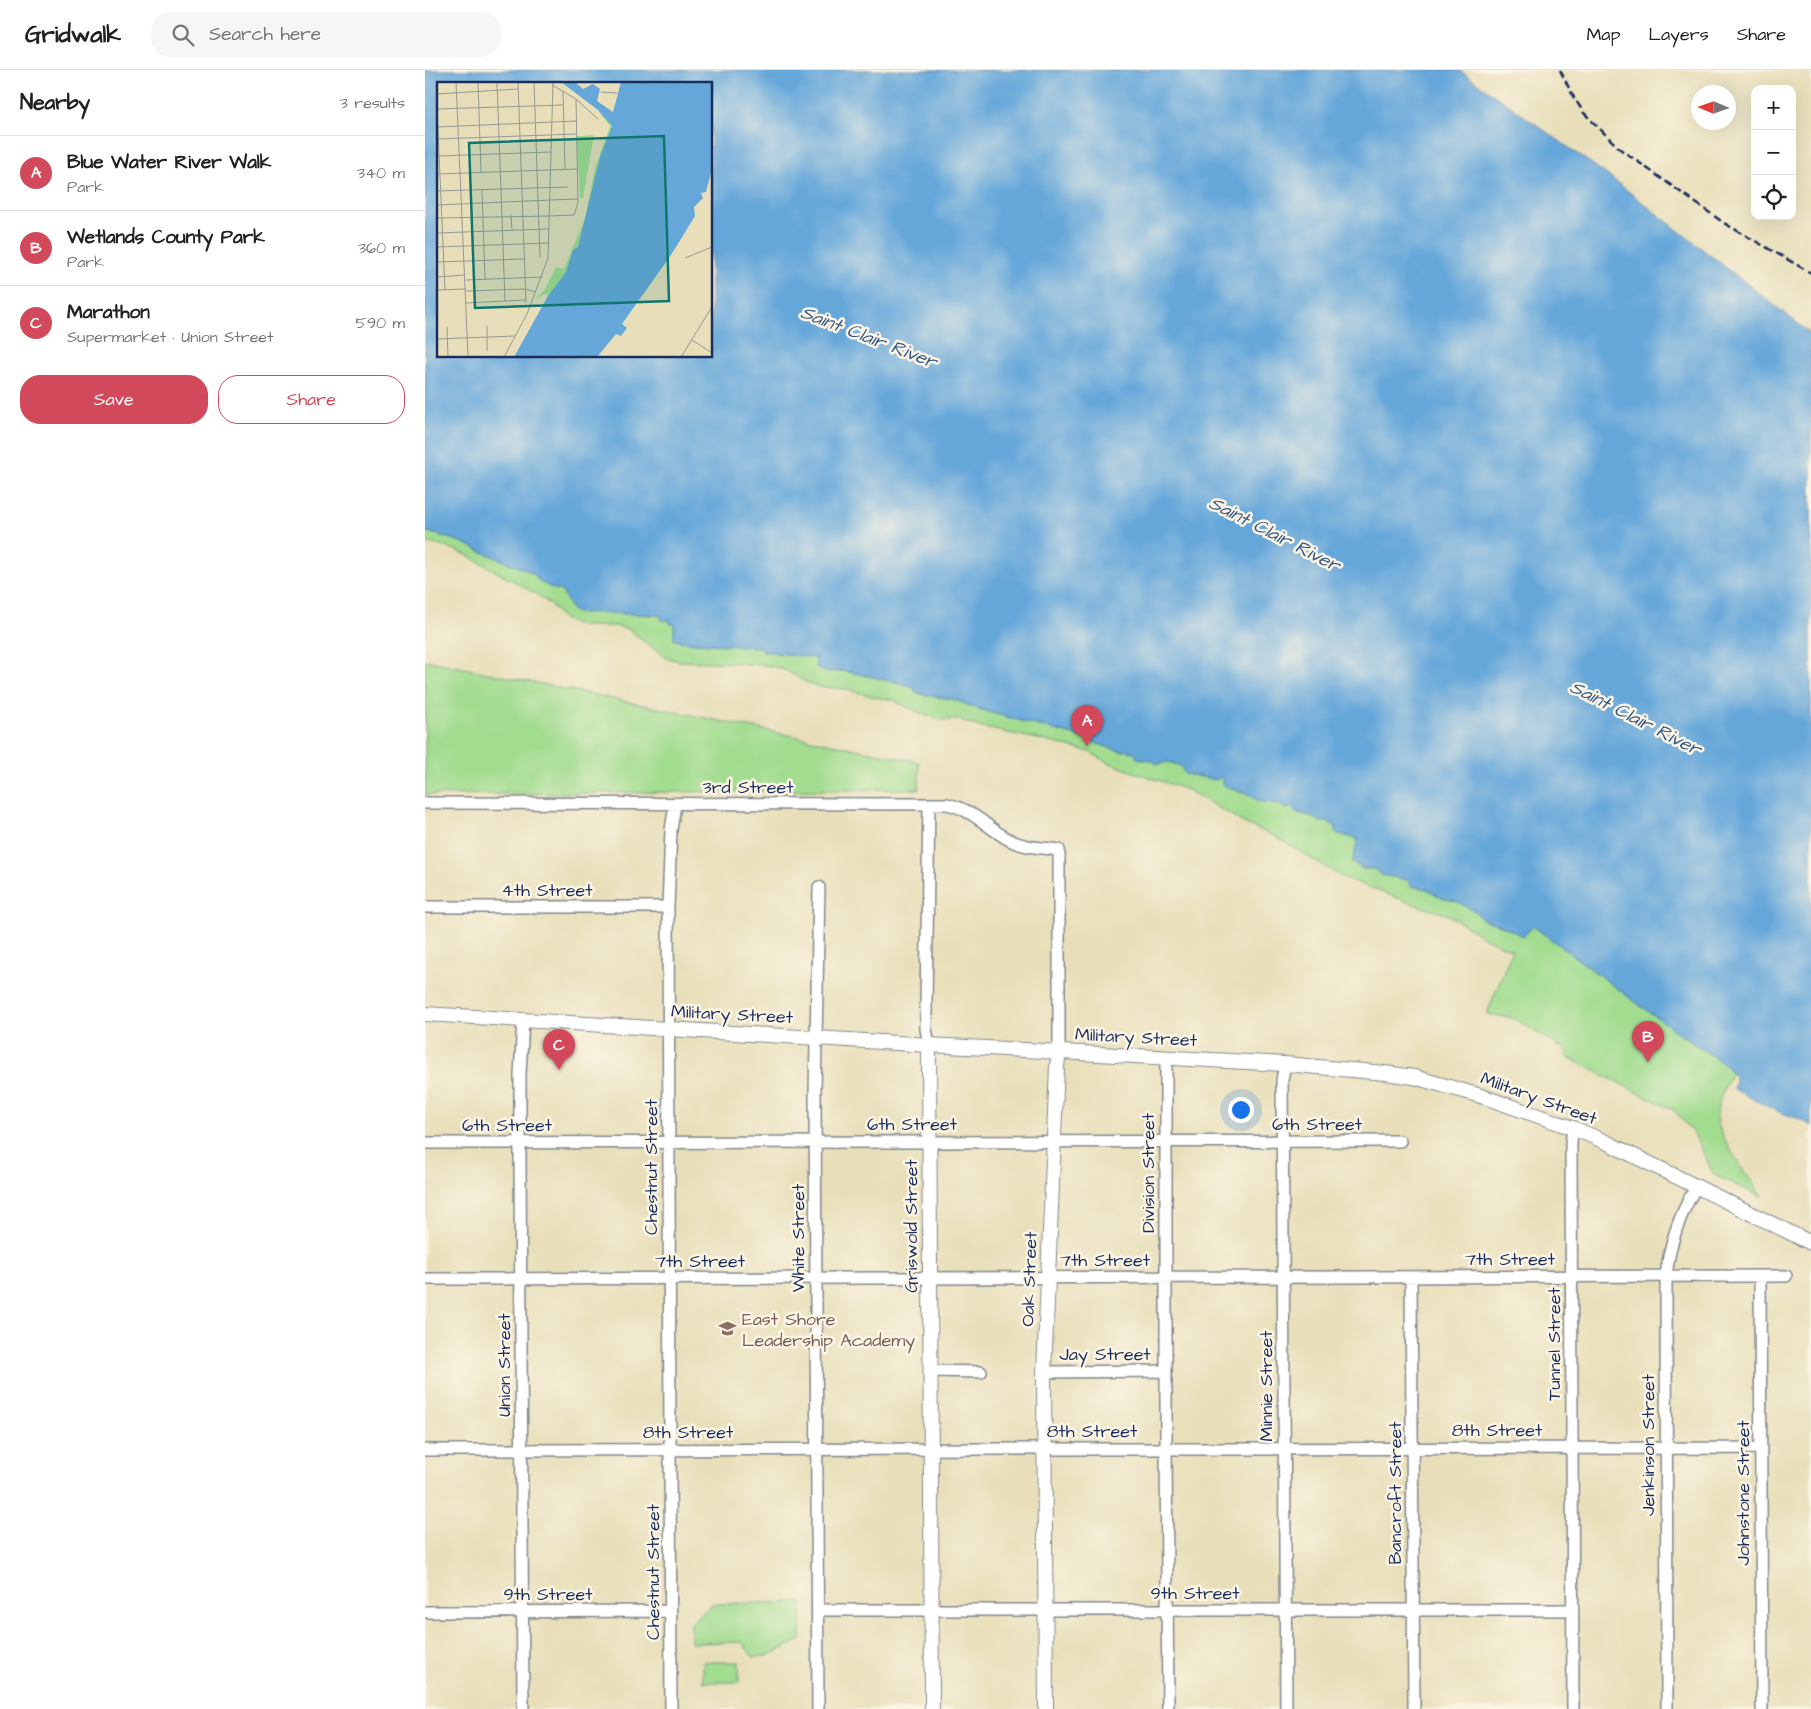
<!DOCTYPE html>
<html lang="en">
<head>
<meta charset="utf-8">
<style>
  body { margin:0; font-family:"Architects Daughter",sans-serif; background:#f6f6f6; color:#202124 }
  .controls { position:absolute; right:15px; top:15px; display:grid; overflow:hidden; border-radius:10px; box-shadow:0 5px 20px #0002 }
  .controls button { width:45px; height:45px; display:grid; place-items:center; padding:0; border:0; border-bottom:1px solid #e0e0e0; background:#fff; color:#202124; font:25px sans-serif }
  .compass { position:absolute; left:1266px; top:15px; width:45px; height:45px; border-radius:50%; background:#fff; box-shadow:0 5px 20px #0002; rotate:272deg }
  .you { position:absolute; left:815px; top:1039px; width:18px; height:18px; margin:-12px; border:4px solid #fff; border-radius:50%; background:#1a73e8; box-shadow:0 0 0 8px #1a73e833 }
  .badge { display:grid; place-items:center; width:32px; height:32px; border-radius:50%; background:#d1495b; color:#fff; font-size:16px; font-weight:700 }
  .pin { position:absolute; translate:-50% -41px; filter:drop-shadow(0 1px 2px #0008) }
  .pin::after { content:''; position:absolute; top:26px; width:18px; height:15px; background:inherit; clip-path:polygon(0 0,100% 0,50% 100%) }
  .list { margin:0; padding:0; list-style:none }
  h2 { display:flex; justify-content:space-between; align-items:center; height:65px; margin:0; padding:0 20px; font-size:21px }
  h2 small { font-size:16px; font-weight:400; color:#757577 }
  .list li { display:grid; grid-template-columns:32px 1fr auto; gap:15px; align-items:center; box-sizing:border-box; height:75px; padding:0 20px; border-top:1px solid #e0e0e0 }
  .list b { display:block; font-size:19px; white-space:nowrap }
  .list p { margin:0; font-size:16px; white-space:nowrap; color:#757577 }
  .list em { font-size:16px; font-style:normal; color:#757577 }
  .actions { display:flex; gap:10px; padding:15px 20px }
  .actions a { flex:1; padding:11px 0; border:1px solid #d1495b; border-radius:20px; text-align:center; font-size:18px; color:#d1495b }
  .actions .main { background:#d1495b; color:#fff }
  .icon { flex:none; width:28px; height:28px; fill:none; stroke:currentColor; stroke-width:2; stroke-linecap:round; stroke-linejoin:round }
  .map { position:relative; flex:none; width:1386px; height:1639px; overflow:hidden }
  header { display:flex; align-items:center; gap:30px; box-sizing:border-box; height:70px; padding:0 25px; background:#fff; border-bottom:1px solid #e0e0e0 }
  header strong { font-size:24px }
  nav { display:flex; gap:28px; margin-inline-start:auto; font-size:18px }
  .search { width:350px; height:45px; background:#f6f6f6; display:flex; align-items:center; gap:12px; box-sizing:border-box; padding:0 18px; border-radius:20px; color:#757577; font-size:19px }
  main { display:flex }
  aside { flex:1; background:#fff }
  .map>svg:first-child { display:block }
  .green { fill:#a1dc8f; stroke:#5e8676 }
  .water { fill:#66a7da; stroke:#406b9c; fill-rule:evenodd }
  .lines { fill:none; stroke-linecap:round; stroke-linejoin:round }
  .minor-casing { stroke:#82878c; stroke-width:14 }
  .major-casing { stroke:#82878c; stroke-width:16 }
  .minor { stroke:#fff; stroke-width:11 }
  .major { stroke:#fff; stroke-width:14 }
  .rail { stroke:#1b2f5e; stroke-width:2.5; stroke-dasharray:8 4; stroke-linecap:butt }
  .labels { text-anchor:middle; stroke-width:5; stroke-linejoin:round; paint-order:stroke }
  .street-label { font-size:18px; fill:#1b2f5e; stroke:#fcf5e5 }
  .education-label { font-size:18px; fill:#785e54; stroke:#fcf5e5; text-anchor:start }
  .water-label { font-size:19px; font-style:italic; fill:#355989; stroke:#fcf5e5 }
  .inset-road { fill:none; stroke:#969995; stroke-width:1 }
  .view { fill:#0f766e; fill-opacity:0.15; stroke:#0f766e; stroke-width:2.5 }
  .inset-edge { fill:none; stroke:#1b2f5e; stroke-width:2.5 }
</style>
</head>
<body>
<header>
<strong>Gridwalk</strong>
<div class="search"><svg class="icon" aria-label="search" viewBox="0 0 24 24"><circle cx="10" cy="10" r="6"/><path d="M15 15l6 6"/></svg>Search here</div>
<nav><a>Map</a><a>Layers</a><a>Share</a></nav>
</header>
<main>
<aside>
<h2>Nearby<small>3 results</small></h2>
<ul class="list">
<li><span class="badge">A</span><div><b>Blue Water River Walk</b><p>Park</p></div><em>340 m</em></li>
<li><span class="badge">B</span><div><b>Wetlands County Park</b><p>Park</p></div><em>360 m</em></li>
<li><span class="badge">C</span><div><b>Marathon</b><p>Supermarket · Union Street</p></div><em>590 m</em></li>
</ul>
<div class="actions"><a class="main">Save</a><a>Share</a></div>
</aside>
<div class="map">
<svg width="1386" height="1639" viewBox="0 0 1386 1639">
  <rect width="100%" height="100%" fill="#fcf5e5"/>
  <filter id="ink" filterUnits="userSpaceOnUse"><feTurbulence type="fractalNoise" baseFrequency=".02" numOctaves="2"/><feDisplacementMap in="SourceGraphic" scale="10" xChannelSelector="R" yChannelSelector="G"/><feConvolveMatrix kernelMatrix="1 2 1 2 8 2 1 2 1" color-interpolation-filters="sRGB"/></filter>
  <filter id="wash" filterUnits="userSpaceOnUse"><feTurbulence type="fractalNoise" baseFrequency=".0096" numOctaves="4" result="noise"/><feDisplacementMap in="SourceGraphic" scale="20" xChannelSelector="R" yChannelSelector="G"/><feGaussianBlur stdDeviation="1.12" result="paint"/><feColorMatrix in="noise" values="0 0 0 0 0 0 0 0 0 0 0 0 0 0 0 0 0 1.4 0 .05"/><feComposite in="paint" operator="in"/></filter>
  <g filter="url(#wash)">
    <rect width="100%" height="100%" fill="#e8dfba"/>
    <path class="green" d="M0,461L37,472L55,481L99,499L109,504L115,512L127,518L137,521L147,540L191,542L198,544L236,545L249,554V570L271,573L337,577V581L391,588L400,602L420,601L488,616L490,621L498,625L530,630L550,638L651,666L698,682L702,680L710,683L712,688L725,690L733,694L742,692L795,706L813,722L827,725L833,731L855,734L859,738L868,737L870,742L886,746L896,752H903L911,757V763L933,769L927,793L933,795L938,799H949L957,805L983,810L987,816L1002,819L1017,828L1031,831L1050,841L1057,849L1073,854L1099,866L1108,856L1224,942L1234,947L1250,961L1302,996L1307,1002C1301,1015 1292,1031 1292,1046C1291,1065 1326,1110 1337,1127L1289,1105L1269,1064L1250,1041L1142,987V981L1088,948L1062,944L1087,880L1058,867L1024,845L988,834L915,806L851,767L819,753L763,720L711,703L682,692L664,682L613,669L554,657L534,650H516L493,642L468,630L450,627L421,619L393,617L380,612L362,601L346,596L315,593L255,591L241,588L203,559L190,556H155L145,553L136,547L127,536L113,525L44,486L27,479L0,472Z
      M0,590L494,692V719L0,725Z
      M377,1532L376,1570L342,1586L328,1587L317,1572L266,1573V1553L287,1534Z
      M278,1592H314V1612H278Z"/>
    <path class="water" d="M0,0H1034L1181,104L1386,264V1056C1375,1048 1367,1047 1354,1042C1339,1035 1324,1027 1309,1019L1310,1006C1295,988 1272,976 1253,963C1242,956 1235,948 1224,942L1108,856L1099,866L1073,854L1057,849L1050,841L1031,831L1017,828L1002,819L987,816L983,810L957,805L949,799H938L933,795L927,793L933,769L911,763V757L903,752H896L886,746L870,742L868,737L865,736L863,739L859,738L855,734L833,731L826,725L797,715V708L795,707L792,710L760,704L755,695L743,692L733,694L725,690L712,688L710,683L702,680C694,684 662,669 652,666C619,657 585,649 552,638C545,636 538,633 531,630C517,626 503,627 490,621L487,616L420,601L400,602L391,597V588L337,581V577L271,573L249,570V554H245V550H236V545C208,544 180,542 152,543L147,540L137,521L127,518L115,512L109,504L99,499L55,481L37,472L0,461ZM14,14H286V286H14Z"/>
  </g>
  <g filter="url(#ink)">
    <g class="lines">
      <defs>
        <path id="minor" d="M0,733L522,734C546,739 561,756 581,768C597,778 616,777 634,780V981
          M0,837H243
          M98,950L95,1005V1082L98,1639
          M504,975L501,959V935L504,734
          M741,987V1378L743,1639
          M860,994L857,1010L861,1639
          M0,1073L975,1071
          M986,1207L989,1639
          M1335,1207L1337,1639
          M0,1209L1361,1206
          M506,1301L556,1302
          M619,1302L741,1301
          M0,1380L1335,1378
          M393,1540H1147
          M0,1542L245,1541
          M246,1639L243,837L246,760L250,735
          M393,1639L390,1023L394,817
          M1148,1639L1146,1072L1148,1058
          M1242,1639L1241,1207C1244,1175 1255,1144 1271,1117"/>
        <path id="major" d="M0,944L504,975L860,994L960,1003L989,1007L1056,1026L1148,1058L1183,1073L1386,1173
          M504,975L507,1639
          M621,1639L619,1302L632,996L634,981"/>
      </defs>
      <use href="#minor" class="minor-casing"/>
      <use href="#major" class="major-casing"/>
      <use href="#minor" class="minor"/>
      <use href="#major" class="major"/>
      <path class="rail" d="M1135,0L1148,26L1159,43L1195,79L1299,153L1386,203"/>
    </g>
  </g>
  <defs>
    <symbol id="school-bare" viewBox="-9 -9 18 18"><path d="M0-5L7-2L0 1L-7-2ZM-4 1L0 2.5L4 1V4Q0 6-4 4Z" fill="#8d6e63" stroke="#fcf5e5" stroke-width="2.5" paint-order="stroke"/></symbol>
  </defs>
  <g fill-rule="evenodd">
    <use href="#school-bare" x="290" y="1246" width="25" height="25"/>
  </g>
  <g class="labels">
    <g class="street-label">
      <text x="323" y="723">3rd Street</text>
      <text x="122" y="826">4th Street</text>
      <text transform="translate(307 944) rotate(3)" y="6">Military Street</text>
      <text transform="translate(711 967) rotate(3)" y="6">Military Street</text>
      <text transform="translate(1114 1028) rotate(20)" y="6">Military Street</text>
      <text x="487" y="1060">6th Street</text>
      <text x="892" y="1060">6th Street</text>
      <text x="82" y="1061">6th Street</text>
      <text transform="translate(226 1097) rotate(-90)" y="6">Chestnut Street</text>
      <text transform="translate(723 1103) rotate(-90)" y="6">Division Street</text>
      <text transform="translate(486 1156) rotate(-90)" y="6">Griswold Street</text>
      <text transform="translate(373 1168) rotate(-90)" y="6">White Street</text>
      <text x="1085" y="1195">7th Street</text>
      <text x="680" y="1196">7th Street</text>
      <text x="275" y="1197">7th Street</text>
      <text transform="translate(604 1209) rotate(-88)" y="6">Oak Street</text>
      <text transform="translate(1129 1274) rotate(-90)" y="6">Tunnel Street</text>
      <text x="680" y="1290">Jay Street</text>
      <text transform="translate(79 1295) rotate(-90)" y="6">Union Street</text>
      <text transform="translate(841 1316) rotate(-90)" y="6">Minnie Street</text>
      <text x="1072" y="1366">8th Street</text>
      <text x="667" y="1367">8th Street</text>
      <text x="263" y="1368">8th Street</text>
      <text transform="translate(1223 1375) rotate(-90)" y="6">Jenkinson Street</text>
      <text transform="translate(970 1423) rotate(-90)" y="6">Bancroft Street</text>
      <text transform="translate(1318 1423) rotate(-90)" y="6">Johnstone Street</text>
      <text transform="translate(228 1502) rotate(-90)" y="6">Chestnut Street</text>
      <text x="770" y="1529">9th Street</text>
      <text x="123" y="1530">9th Street</text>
    </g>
    <g class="education-label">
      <text x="317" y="1255">East Shore<tspan x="317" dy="21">Leadership Academy</tspan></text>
    </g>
    <g class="water-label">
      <text transform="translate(444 266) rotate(21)" y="7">Saint Clair River</text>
      <text transform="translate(850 463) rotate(27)" y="7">Saint Clair River</text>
      <text transform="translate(1211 647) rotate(27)" y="7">Saint Clair River</text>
    </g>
  </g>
  <g transform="translate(12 12)">
    <rect width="275" height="275" fill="#e8dfba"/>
    <path d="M161,29L172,38L175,44L168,68L163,75L146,152L139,169H136L130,190L114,213L107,212L98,218L108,207L119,185L127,187L148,136L158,86L173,44ZM157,53L146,116H143L140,54Z" fill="#a1dc8f"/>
    <path d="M124,0H138L146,7L156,2L163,7L160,19L176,30L184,0H275V87L269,110L264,111L266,116L257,125L258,134L234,173L185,242L190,246L184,254L179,252L160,275H77L111,214L129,190L136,168L141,165L163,75L175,44L161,28Z" fill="#66a7da"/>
    <path class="inset-road" d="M19,0L31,275M41,0L44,90M60,0L68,219M81,0L89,221M97,0L103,175M115,3L139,17L161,37M126,9L128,87M164,10L180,11M0,12L81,7M0,26L8,208M0,27L126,23M0,45L139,39M0,57L139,52M2,74L114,70M0,92L140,87M45,108L48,197M0,109L131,105M113,118L141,117M0,123L113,118M74,133L75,148M113,134L137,133L141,121L139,17M0,136L113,134M0,151L112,147M0,165L112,161M248,176L275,165M0,180L87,177M0,195L28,193M29,198L106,195M0,208L29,207M29,209L88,207L99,210M29,221L89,218M10,245L11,275M0,257L78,254M255,258L275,271M50,269V244M67,275L90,232L111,176L116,0M244,275L275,225"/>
    <path class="view" d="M227,54L232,219L38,226L32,61Z"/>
    <rect width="275" height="275" class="inset-edge"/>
  </g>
</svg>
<div class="controls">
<button>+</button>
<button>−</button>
<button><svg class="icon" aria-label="locate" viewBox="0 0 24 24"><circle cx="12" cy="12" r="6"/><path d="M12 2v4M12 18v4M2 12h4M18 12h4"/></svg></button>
</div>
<svg class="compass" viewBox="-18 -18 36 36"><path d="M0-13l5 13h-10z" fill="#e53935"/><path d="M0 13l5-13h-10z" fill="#757577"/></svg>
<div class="you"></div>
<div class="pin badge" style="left:662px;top:676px">A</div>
<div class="pin badge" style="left:1223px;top:992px">B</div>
<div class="pin badge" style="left:134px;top:1000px">C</div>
</div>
</main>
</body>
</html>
